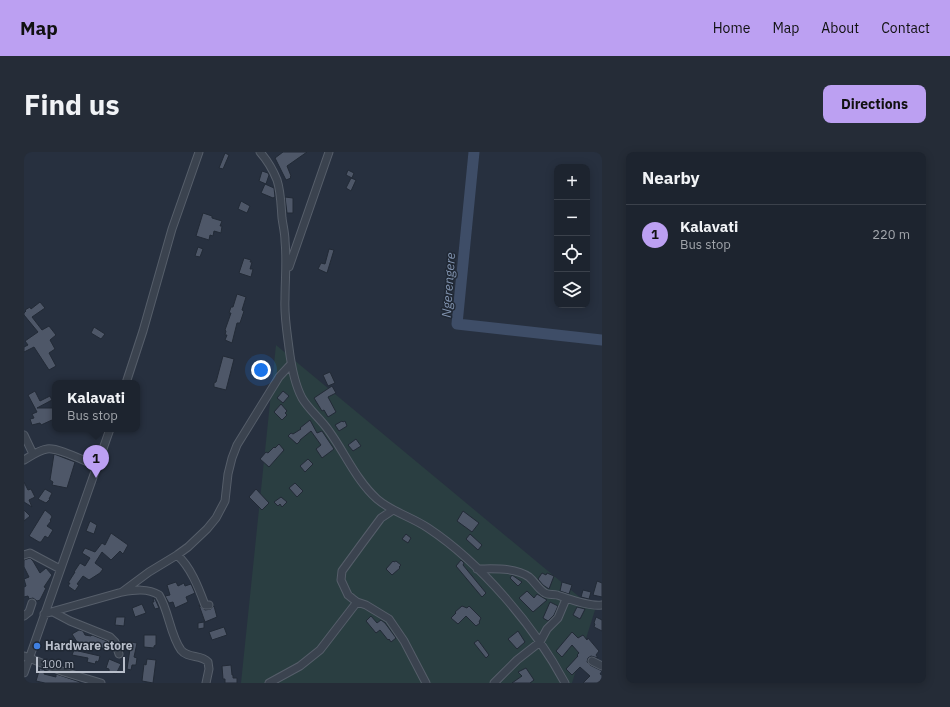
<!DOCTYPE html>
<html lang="en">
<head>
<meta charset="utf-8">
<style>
  body { margin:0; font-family:"IBM Plex Sans",sans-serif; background:#252c37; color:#f1f3f6 }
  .controls { position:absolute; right:12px; top:12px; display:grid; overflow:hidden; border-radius:8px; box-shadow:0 2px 10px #0003 }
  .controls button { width:36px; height:36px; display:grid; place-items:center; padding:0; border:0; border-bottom:1px solid #3b414b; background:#1d242f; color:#f1f3f6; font:20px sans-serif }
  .scale { position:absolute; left:12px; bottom:10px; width:89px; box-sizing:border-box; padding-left:4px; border:2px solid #b8beca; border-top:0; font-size:11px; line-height:14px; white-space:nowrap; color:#b8beca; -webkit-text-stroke:3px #202834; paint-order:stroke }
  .you { position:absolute; left:237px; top:218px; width:14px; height:14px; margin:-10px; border:3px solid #fff; border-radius:50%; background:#1a73e8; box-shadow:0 0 0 6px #1a73e833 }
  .badge { display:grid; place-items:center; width:26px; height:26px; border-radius:50%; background:#bca0f2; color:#111; font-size:13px; font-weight:700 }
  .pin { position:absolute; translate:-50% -33px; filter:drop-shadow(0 1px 2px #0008) }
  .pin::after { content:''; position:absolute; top:21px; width:14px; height:12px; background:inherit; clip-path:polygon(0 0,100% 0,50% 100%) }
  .popup { position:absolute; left:28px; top:228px; width:88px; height:52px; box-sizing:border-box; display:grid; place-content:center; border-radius:8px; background:#1d242f; filter:drop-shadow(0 1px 3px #0005); font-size:13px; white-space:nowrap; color:#a0a4aa }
  .popup b { font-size:15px; color:#f1f3f6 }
  .popup::after { content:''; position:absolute; left:50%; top:100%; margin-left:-8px; border:8px solid transparent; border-top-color:#1d242f }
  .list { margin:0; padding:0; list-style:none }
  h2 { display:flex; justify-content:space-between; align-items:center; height:52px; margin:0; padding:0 16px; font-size:17px }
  h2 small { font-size:13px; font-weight:400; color:#a0a4aa }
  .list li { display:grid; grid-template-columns:26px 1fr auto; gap:12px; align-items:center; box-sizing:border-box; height:60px; padding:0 16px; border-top:1px solid #3b414b }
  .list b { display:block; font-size:15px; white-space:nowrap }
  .list p { margin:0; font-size:13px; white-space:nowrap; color:#a0a4aa }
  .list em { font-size:13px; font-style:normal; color:#a0a4aa }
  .icon { flex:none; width:22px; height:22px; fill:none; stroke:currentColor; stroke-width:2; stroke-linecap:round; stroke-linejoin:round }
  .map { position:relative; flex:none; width:578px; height:531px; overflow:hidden; border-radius:8px }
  header { display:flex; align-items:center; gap:24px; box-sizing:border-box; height:56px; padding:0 20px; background:#bca0f2; color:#111 }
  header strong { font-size:19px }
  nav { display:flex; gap:22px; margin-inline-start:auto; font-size:14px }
  .intro { display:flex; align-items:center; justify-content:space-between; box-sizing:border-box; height:96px; padding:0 24px }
  h1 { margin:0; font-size:28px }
  .button { padding:10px 18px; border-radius:8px; background:#bca0f2; color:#111; font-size:14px; font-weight:700 }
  main { display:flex; gap:24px; padding:0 24px }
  aside { flex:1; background:#1d242f; border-radius:8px; box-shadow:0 2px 10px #0003 }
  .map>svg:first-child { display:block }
  .green { fill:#2a3e41 }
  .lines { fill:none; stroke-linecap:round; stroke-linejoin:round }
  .river { stroke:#3e4d67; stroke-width:11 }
  .building { fill:#4e5768; stroke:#222a36 }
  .minor-casing { stroke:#565e6a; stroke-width:9 }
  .minor { stroke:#3b434f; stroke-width:7 }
  .shop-dot { fill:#3f7fe0; stroke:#202834; stroke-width:1.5 }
  .labels { text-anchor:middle; stroke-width:3; stroke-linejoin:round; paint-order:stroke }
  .poi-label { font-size:12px; font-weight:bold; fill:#b8beca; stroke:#202834; text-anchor:start }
  .water-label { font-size:13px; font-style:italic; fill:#8193af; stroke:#202834 }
</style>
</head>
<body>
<header>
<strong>Map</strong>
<nav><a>Home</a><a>Map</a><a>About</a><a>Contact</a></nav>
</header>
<div class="intro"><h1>Find us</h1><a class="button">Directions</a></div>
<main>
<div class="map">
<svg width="578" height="531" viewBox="0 0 578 531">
  <rect width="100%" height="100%" fill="#27303f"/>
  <path class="green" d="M252,193L571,458L548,531H217Z"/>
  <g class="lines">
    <path class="river" d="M450,0L433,172L578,188"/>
  </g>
  <path class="building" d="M259,0H283L263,14L267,24L266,25L267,26L262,28L251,6Z
    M201,1L205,3L199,17L195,16Z
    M324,18L330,21L328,26L322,23Z
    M238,19L244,21L245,23L242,32L235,29Z
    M327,26L332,28L327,39L322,36Z
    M241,32L250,36L251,45L249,46L237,41Z
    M261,45L269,46V61H263Z
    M217,49L226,54L223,61L214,57Z
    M179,61L188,64V66L198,69L196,74H198L197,81L190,79L189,84L186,83L185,88L172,84Z
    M174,95L179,97L176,105L171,104Z
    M305,97L310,98L303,121L294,117L297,111L301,112Z
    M220,106L227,108L226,110H228L226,117H229L227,125L215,121Z
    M213,142L222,145L218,158L220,159L216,171H213L208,191L201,188L203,183H201L202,179L201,178L207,161H205L207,155H209Z
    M16,150L21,156L8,165L18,178L25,174L32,183L26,188L31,197L25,201L32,214L25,218L10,195L0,200V195L4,193L1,189L14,180L0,163V161L2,159L1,158L6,155L7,157Z
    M70,175L81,182L77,187L67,181Z
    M199,204L210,207L202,238L190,235V231L192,230Z
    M306,220L311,231L304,234L299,223Z
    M308,234L312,241L304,245L312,260L304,265L300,258L298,259L290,246Z
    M11,239L16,249L26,244L28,248L13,256H31V268H28L17,273L16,271L8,273L6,267L10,266L8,262L13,260L4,243Z
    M259,239L265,244L259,251L253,246Z
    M257,252L263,259L261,261L263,263L258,268L250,260Z
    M286,268L293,281L298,279L310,297L298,306L292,297L297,293L287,279L276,288V289L273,292L264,284L267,281L269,282L277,277L276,276Z
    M318,269L319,270L321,269L323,274L315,279L311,273Z
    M332,287L337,294L329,299L324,293Z
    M255,292L260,298L245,315L236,307L242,300L244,301L250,295L251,296Z
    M30,302L51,310L43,336L28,333L29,330L26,328Z
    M284,307L289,312L281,320L276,314Z
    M0,330L4,338L7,337L11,345L5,348L8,355L0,350Z
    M271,331L279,339L273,345L265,336Z
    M21,337L28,341L25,347H26L22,351L14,347Z
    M232,337L245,351L238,358L225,345Z
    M257,345L263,350L258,355L256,352L254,354L250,350Z
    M0,358L6,364L0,369Z
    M21,358L27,363L28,365L26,368L27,369L23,374L29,378L24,386L21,384L17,390H15L5,384Z
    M439,359L455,371L448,380L433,369Z
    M66,369L73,373L70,382L62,379Z
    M87,381L104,393L99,402L96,399L87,408L78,400L71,411L79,417L76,421L65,428L59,424L53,432L55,433L51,439L44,434L46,431H44L51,420H50L56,411L61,414L66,406L58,401L61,396L71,400L78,391L81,393Z
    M382,382L387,386L384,391L378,387Z
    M446,382L458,393L454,398L442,387Z
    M6,406L9,409L16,421L22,416L28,423L20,435L22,436L16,448L13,449L9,446L5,447L4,444L0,445V435L2,434L0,427L5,425L0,415V408Z
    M437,408L440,411L439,413L462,441L458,445L432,414Z
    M369,409L370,410L372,409L377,413L375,415L376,416L368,423L362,417Z
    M518,421L522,423L523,421L530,424L525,437L519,433L514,427Z
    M488,423L498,430L494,434L486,426Z
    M573,429L578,431V445L569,443Z
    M152,430L154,434L160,431L161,434L167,432L171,441L162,445L164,450L151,456L149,450L145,451L141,444L146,443L143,433Z
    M538,430L548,433L545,442L536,439Z
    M559,438L567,440L565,447L557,445Z
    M503,439L510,446L513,442L523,448L509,460L495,446Z
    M129,446L131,447L135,456L131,457L128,450H130Z
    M526,450L534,454L530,463L524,469L519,466Z
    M118,452L122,461L111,465L108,456Z
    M175,453L181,458L187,457L190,454L193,465L181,470Z
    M438,454L443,456L445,454L457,466L455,470L456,471L452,474L442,464L434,472L427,466L432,461L431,460Z
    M553,455L561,457L556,467L549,463Z
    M347,464L353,471L357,468L361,471L372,486L367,490L365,487L364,488L356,478L352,481L342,469Z
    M92,465H101L100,474L91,473Z
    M572,465L578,468V479L570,475L571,472L570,471Z
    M180,470V476L174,477V471Z
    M200,475L203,483L188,488L185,480Z
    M55,478L59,479L61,483L67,484L68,483L83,489L87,493V498L53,490L48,482Z
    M494,479L501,490L493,497L484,487Z
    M548,480L554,486L559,483L563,488L564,486L575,499L572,503L574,506L567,504L564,506L563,510L566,513L578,519L576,522L578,523V531H559L566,524L556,515L548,523L542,517L554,504L553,503L555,501L548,493L538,505L532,499Z
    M120,483H132V493L130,494V496L120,495Z
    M454,488L465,503L462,506L450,491Z
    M107,490L113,491L110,505L113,506L112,513H108L107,518L103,517L106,497L108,498Z
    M50,498L76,504L75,508L74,510L72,509L71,512L63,510L64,506L48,503Z
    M85,507L97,512L92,522L85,519V517L82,516Z
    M123,507L132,508L129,531L118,529L120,512L122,513Z
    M207,513L208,523H209V526H213V531H201V527H199L198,514Z
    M16,516L21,518L20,522L32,525V522L56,530V531H21L12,529Z
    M502,516L510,528L506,531H488L498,524L494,520Z"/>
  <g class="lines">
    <defs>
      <path id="minor" d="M236,0C243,8 249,18 253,28C257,40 257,54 258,66C259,74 261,81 261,89C263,108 261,128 261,147C260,163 263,180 265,196C267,212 270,231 278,246C285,258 297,267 305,279C321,301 332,328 353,347C368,360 388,365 404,376C457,411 511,475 541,531
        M265,115L305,0
        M102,231L119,179L148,77L175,0
        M0,283L9,302
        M0,308C7,304 15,298 23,297C34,295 62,310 74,314
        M369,358L357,366L337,393L318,419L317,428L324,443L329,447L333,450L342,453L365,467L380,489L402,531
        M0,403L6,401L36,417
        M153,403C167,415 175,437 181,453H185
        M453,417C470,417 491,415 505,425C511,430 514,437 521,441C524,443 529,442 533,443C545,447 566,455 578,453
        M98,440C110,438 124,436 135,443C145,459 146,483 157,498C164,507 177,502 184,510L185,517L182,531
        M29,460L46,469L86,485L91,490L95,502
        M20,462L98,440L125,420L153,403L164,395L183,377L192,366L201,349L204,322L208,306L213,293L255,225L267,212
        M0,464L5,460L8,451
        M0,504L40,520L77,531
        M568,509L578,514
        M0,521L86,277
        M245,531L276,514L296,498L333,450
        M470,531L493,508L516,490L523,477L534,466L542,447"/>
    </defs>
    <use href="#minor" class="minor-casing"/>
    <use href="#minor" class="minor"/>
  </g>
  <circle class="shop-dot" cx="13" cy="494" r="4"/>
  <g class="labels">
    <g class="poi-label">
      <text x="21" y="498">Hardware store</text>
    </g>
    <g class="water-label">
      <text transform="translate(424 133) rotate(-86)" y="5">Ngerengere</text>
    </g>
  </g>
</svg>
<div class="controls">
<button>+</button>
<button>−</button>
<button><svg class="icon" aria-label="locate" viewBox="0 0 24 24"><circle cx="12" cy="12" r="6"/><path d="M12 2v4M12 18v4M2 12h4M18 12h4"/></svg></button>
<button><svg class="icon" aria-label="layers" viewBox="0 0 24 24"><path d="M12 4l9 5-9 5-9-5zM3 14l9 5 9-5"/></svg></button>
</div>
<div class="scale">100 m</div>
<div class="you"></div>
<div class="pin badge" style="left:72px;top:326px">1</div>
<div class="popup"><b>Kalavati</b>Bus stop</div>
</div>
<aside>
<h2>Nearby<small></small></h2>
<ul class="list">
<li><span class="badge">1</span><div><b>Kalavati</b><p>Bus stop</p></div><em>220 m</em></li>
</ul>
</aside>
</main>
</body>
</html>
